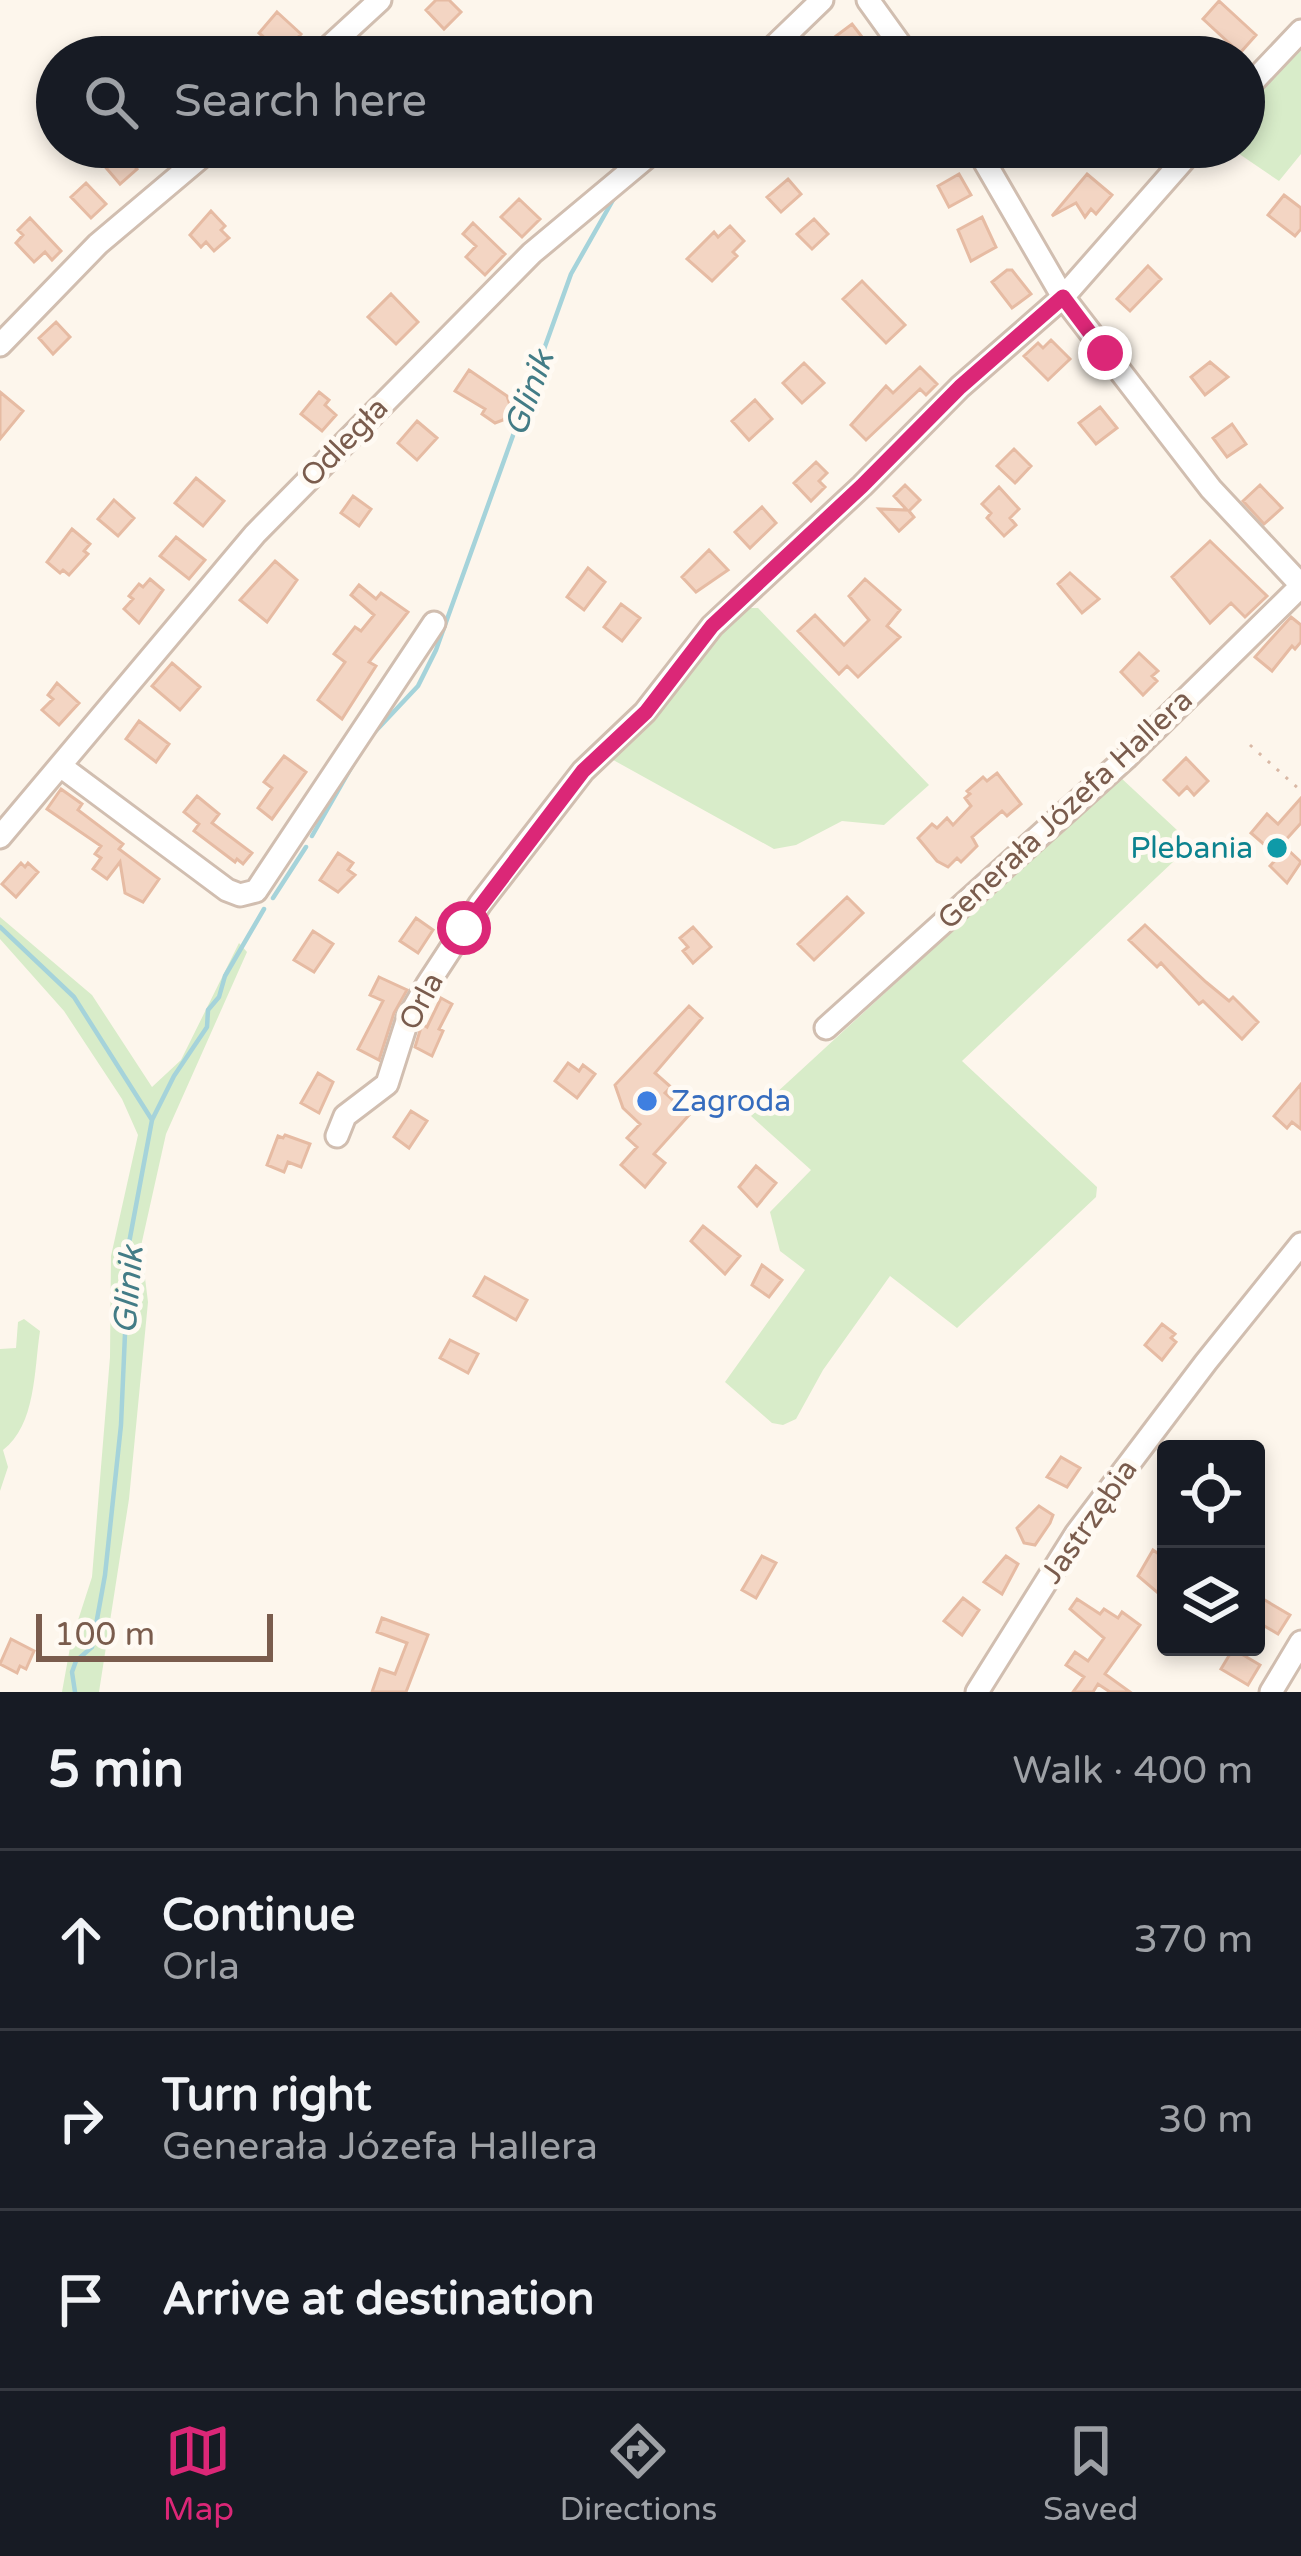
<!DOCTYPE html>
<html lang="en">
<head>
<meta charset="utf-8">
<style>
  body { margin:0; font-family:"Varela Round",sans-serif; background:#242831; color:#f1f3f6 }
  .controls { position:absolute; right:36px; bottom:36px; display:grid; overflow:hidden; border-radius:12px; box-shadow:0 6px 18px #0003 }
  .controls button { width:108px; height:108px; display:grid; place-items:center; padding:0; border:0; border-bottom:3px solid #363941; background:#171b24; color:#f1f3f6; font:60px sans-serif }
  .scale { position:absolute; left:36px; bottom:30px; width:237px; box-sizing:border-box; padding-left:12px; border:6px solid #7a5c4d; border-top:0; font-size:33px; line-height:42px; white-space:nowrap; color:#7a5c4d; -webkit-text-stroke:9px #fffaf3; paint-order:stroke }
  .stop { position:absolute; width:36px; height:36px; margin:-27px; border:9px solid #db2777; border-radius:50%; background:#fff }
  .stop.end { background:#db2777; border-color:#fff; box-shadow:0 3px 12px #0008 }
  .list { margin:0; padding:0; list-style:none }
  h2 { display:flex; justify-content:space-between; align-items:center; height:156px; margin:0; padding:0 48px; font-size:51px }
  h2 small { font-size:39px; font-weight:400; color:#9ea1a6 }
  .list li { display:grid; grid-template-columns:78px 1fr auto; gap:36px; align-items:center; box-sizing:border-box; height:180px; padding:0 48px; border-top:3px solid #363941 }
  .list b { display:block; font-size:45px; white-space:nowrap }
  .list p { margin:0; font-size:39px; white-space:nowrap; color:#9ea1a6 }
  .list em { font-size:39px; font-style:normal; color:#9ea1a6 }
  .icon { flex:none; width:66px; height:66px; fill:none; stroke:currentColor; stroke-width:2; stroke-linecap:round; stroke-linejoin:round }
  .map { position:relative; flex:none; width:1301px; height:1692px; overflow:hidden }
  .search { position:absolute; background:#171b24; box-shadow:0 6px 18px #0003; left:36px; right:36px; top:36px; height:132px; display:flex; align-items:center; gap:30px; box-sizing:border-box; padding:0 42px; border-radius:66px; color:#9ea1a6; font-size:45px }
  .sheet { height:696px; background:#171b24 }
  nav { display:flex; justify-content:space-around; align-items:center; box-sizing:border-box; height:168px; border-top:3px solid #363941; background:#171b24; font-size:33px; color:#9ea1a6 }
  nav a { display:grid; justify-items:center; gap:6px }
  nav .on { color:#db2777 }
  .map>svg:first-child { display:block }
  .green { fill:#d8ecc9 }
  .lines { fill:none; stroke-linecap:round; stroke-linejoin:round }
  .stream { stroke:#a5d3da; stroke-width:4.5 }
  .building { fill:#f3d5c3; stroke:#e6bba3; stroke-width:3 }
  .minor-casing { stroke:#d1beb0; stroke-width:27 }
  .path { stroke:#d9b8a5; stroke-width:3; stroke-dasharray:3 9; stroke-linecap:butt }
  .minor { stroke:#fff; stroke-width:21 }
  .route { stroke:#db2777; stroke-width:15 }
  .culture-dot { fill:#0f9aa8; stroke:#fffaf3; stroke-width:4.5 }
  .shop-dot { fill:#3f7fe0; stroke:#fffaf3; stroke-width:4.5 }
  .labels { text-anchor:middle; stroke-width:10; stroke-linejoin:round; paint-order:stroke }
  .street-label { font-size:30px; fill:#7a5c4d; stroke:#fffaf3 }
  .culture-label { font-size:30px; fill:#0d838f; stroke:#fffaf3; text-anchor:end }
  .shop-label { font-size:30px; fill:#366cbe; stroke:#fffaf3; text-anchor:start }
  .water-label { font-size:33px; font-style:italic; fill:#437c86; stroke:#fffaf3 }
</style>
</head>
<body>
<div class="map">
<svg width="1301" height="1692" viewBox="0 0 1301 1692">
  <rect width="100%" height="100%" fill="#fdf6ec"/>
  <path class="green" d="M1301,43V154L1279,181L1229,147H1244V104Z
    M739,608H758L929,785L884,825L842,821L796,845L774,849L606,756Z
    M1120,777L1192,844L962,1061L1097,1187L1096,1197L957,1328L890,1276L823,1370L796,1419L783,1425L772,1423L725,1382L805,1270L780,1251L770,1212L811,1170L751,1116Z
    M0,917L92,995L152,1087L181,1060L239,943L247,952L166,1134L141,1246L148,1302L129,1499L99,1692H62L71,1642L92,1577L110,1357L111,1256L138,1135L122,1099L64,1011L0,939Z
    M24,1319L40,1331C34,1370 36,1425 3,1450L8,1467L0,1491V1349L16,1348L18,1322Z"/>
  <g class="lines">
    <path class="stream" d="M371,736L418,686L436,650L571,274L613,200
      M312,836L355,761
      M273,898L306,847
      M0,927L74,997L152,1120
      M75,1692L72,1672L76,1661L92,1647L105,1575L121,1425L129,1243L152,1120L174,1076L207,1027L208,1010L219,997L225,976L264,909"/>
  </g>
  <path class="building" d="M436,0H449L461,12L444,29L426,10Z
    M1219,1L1256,35L1240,53L1203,19Z
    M277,12L301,34L283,54L259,33Z
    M852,24L869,46L855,57H844L840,52L832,57H808Z
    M118,147H130L137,155L130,161L137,169L120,184L101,162Z
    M959,174L971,195L949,207L938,186Z
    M1087,174L1112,195L1096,214L1091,209L1085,217L1076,203L1052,216Z
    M788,179L801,194L781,212L767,197Z
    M86,183L106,204L91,218L71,197Z
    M1284,195L1301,208V229L1295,236L1268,215Z
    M519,199L540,219L522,237L501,217Z
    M211,211L225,226L221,230L229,238L214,251L206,242L201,247L190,235Z
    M982,217L996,247L971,261L958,230Z
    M30,218L61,251L52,260L45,252L34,262L16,243L23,235L18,230Z
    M814,219L828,234L812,249L797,234Z
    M473,223L505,254L485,275L466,257L476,246L463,234Z
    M730,226L744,241L733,252L737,256L712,281L687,259L714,232L718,237Z
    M1148,266L1161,279L1130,311L1117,299Z
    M1007,270H1012L1031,294L1012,308L992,282Z
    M862,281L905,325L886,343L843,299Z
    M391,294L418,322L396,344L368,317Z
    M56,322L70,337L53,354L39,338Z
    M1051,340L1070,359L1048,380L1024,356L1038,343L1043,348Z
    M1210,362L1228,377L1205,395L1191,377Z
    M804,363L824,383L802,403L783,383Z
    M920,367L937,384L926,395L920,389L866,440L851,425L886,386L893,393Z
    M469,370L507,396L511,408L503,420L495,423L482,414L485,409L455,391Z
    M0,392L23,411L0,439Z
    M319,392L329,400L325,405L336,415L322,431L301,414Z
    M755,400L772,419L749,440L732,421Z
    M1100,407L1117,428L1096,444L1079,423Z
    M417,421L437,438L417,460L398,443Z
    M1232,424L1246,444L1227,457L1213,438Z
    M1014,449L1031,466L1015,483L997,466Z
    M816,462L827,473L819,481L825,487L811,501L794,483Z
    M196,478L224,501L203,526L175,503Z
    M905,485L920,500L909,511L914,517L899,531L879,509L907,510L894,496Z
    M1260,485L1282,508L1264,524L1243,501Z
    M999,487L1019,509L1010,518L1016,525L1004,536L987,518L991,513L982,504Z
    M353,496L371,509L359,526L341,513Z
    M114,500L134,518L118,536L98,519Z
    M762,507L776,523L750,548L735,532Z
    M72,529L90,544L84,551L88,554L69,575L63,570L60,573L47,562Z
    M176,537L205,560L189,579L160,556Z
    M1210,541L1267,596L1245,617L1231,603L1210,623L1172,577Z
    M709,550L728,570L696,592L682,577Z
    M275,561L297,580L267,622L240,600Z
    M588,568L605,582L584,610L567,597Z
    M1070,573L1099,599L1082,613L1058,584Z
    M150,579L163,590L139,623L124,609L133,599L129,596L139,584L143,587Z
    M865,579L900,610L887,626L900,637L858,677L847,666L839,674L798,631L815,615L844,645L869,620L849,596Z
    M359,585L376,599L381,593L408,612L369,662L376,666L342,719L318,700L345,662L334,654L355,627L361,631L374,615L351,595Z
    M621,604L640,618L622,641L604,627Z
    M1291,617L1301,625V642L1295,649L1292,646L1272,671L1255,657Z
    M1139,653L1158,671L1152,676L1157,681L1143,695L1121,672Z
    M172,663L200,687L180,710L152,686Z
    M57,683L79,703L59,725L42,710L53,699L48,695Z
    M139,721L169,744L156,762L126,739Z
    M284,756L306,772L272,819L258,808L272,788L264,782Z
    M1186,758L1208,781L1194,795L1187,787L1179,795L1164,780Z
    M997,773L1021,804L1007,816L1002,811L972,837L977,846L961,862L957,858L948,867L937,861L918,838L932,824L937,828L947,818L953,825L971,806L965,798L970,794L967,791L983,777L987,781Z
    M61,789L82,804L78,810L123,844L119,849L159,879L143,902L125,893L120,862L107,879L93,869L101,858L95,854L101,846L47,809Z
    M197,796L219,814L212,823L252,853L243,864L237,859L235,862L194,831L199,824L184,812Z
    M1301,798V823L1274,853L1251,833L1267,814L1278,824Z
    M1286,848L1301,862L1287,883L1270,866Z
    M338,853L353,863L348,870L355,875L338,892L320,880Z
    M21,863L25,867L28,863L38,872L16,897L2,884Z
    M847,897L863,913L814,960L798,944Z
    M416,918L433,930L418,953L400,941Z
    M1145,925L1206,982L1229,1001L1233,997L1258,1022L1242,1039L1203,1001L1199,1004L1161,963L1157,967L1129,940Z
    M693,927L711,947L693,963L683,951L688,947L680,938Z
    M313,931L333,944L314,972L294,960Z
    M379,977L407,990L394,1013L379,1060L358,1049L383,1001L370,995Z
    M441,998L452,1004L439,1029L443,1031L432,1056L415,1047L422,1024L427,1027Z
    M689,1006L702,1018L655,1073L671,1087L665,1093L689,1115L654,1154L665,1163L645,1187L621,1165L637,1147L627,1138L640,1124L623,1108L615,1085Z
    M568,1063L579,1071L583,1065L595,1074L577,1098L555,1081Z
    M318,1073L333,1082L319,1113L301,1103Z
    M1301,1084V1129L1292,1122L1287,1128L1274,1116Z
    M411,1111L427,1121L409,1148L394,1137Z
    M285,1135L310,1144L301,1167L288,1162L284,1172L267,1165L278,1136L283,1138Z
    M756,1166L776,1183L757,1206L739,1187Z
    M703,1226L740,1256L725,1274L691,1241Z
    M762,1265L782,1280L769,1297L752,1285Z
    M485,1277L527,1300L516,1320L474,1296Z
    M1162,1324L1175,1334L1171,1338L1176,1342L1162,1360L1145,1345Z
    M450,1340L478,1354L468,1373L440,1358Z
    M1061,1457L1080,1468L1067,1487L1047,1477Z
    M1039,1506L1053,1515L1050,1523L1035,1545L1024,1543L1017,1528Z
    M1153,1550L1166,1559V1584L1158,1593L1138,1576Z
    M762,1556L776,1563L756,1598L742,1590Z
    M1006,1556L1018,1564L1002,1594L984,1582Z
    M963,1598L979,1610L962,1635L944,1621Z
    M1077,1599L1100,1614L1104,1609L1118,1618L1122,1612L1140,1625L1105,1674L1130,1692H1110L1098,1684L1093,1692H1073L1084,1677L1066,1665L1075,1652L1088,1661L1104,1638L1070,1609Z
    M1263,1599L1290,1615L1278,1634L1256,1621V1610Z
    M382,1618L428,1635L406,1692H372L380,1669L395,1674L407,1643L377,1632Z
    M11,1639L34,1651L26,1669L20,1666L17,1673L0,1664Z
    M1233,1649L1260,1665L1248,1685L1221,1669Z"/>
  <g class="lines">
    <defs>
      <path id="minor" d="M868,0L909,57
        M318,57L380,0
        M763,57L822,0
        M1244,91L1301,31
        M976,147L1063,297L1211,489L1301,585
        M0,345L98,244L213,147
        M62,767L227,890L240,895L256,891L434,623
        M0,837L255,534L532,253L659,147
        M826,1028L1126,758L1301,586
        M337,1136L345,1116L387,1084L408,1018L427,985L480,904L583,771L645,712L712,626L862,486L960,387L1063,297L1195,147
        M977,1692L1076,1534L1206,1362L1301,1244
        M1271,1692L1301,1642"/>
    </defs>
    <use href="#minor" class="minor-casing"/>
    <path class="path" d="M1250,745L1299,789"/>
    <use href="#minor" class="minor"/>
  </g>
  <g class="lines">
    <path class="route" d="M464,928L583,771L646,712L712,626L862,486L960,387L1063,297L1105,353"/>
  </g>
  <circle class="culture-dot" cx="1277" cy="848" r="12"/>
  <circle class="shop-dot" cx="647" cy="1101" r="12"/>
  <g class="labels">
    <g class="street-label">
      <text transform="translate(344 442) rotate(-46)" y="10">Odległa</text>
      <text transform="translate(1065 809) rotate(-43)" y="10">Generała Józefa Hallera</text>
      <text transform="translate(421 1001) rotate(-62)" y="10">Orla</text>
      <text transform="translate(1089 1521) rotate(-55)" y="10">Jastrzębia</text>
    </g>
    <g class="culture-label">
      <text x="1253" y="858">Plebania</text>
    </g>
    <g class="shop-label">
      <text x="671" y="1111">Zagroda</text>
    </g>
    <g class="water-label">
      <text transform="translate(528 393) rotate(-70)" y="12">Glinik</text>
      <text transform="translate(127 1290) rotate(-85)" y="12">Glinik</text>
    </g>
  </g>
</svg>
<div class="controls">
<button><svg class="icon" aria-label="locate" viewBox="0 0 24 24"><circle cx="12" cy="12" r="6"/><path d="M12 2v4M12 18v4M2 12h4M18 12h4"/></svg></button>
<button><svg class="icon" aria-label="layers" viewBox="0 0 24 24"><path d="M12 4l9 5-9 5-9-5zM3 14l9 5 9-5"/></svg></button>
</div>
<div class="scale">100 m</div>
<div class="stop" style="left:464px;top:928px"></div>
<div class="stop end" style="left:1105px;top:353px"></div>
<div class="search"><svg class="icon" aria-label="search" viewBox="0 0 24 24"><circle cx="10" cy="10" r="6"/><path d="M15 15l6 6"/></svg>Search here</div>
</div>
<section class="sheet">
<h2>5 min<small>Walk · 400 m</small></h2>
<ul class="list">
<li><svg class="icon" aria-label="ahead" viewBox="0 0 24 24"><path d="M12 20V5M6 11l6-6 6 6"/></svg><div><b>Continue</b><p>Orla</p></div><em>370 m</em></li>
<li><svg class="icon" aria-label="right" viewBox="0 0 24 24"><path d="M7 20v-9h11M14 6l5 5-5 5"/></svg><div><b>Turn right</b><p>Generała Józefa Hallera</p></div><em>30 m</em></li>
<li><svg class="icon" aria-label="arrive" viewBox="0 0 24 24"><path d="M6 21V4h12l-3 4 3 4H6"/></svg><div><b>Arrive at destination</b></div></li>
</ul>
</section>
<nav>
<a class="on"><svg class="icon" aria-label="map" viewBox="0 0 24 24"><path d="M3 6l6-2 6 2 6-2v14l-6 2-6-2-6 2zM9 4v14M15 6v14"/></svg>Map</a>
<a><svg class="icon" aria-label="directions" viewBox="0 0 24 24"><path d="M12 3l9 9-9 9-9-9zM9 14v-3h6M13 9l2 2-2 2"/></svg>Directions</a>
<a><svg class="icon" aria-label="saved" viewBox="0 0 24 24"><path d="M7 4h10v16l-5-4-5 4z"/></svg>Saved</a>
</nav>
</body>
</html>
